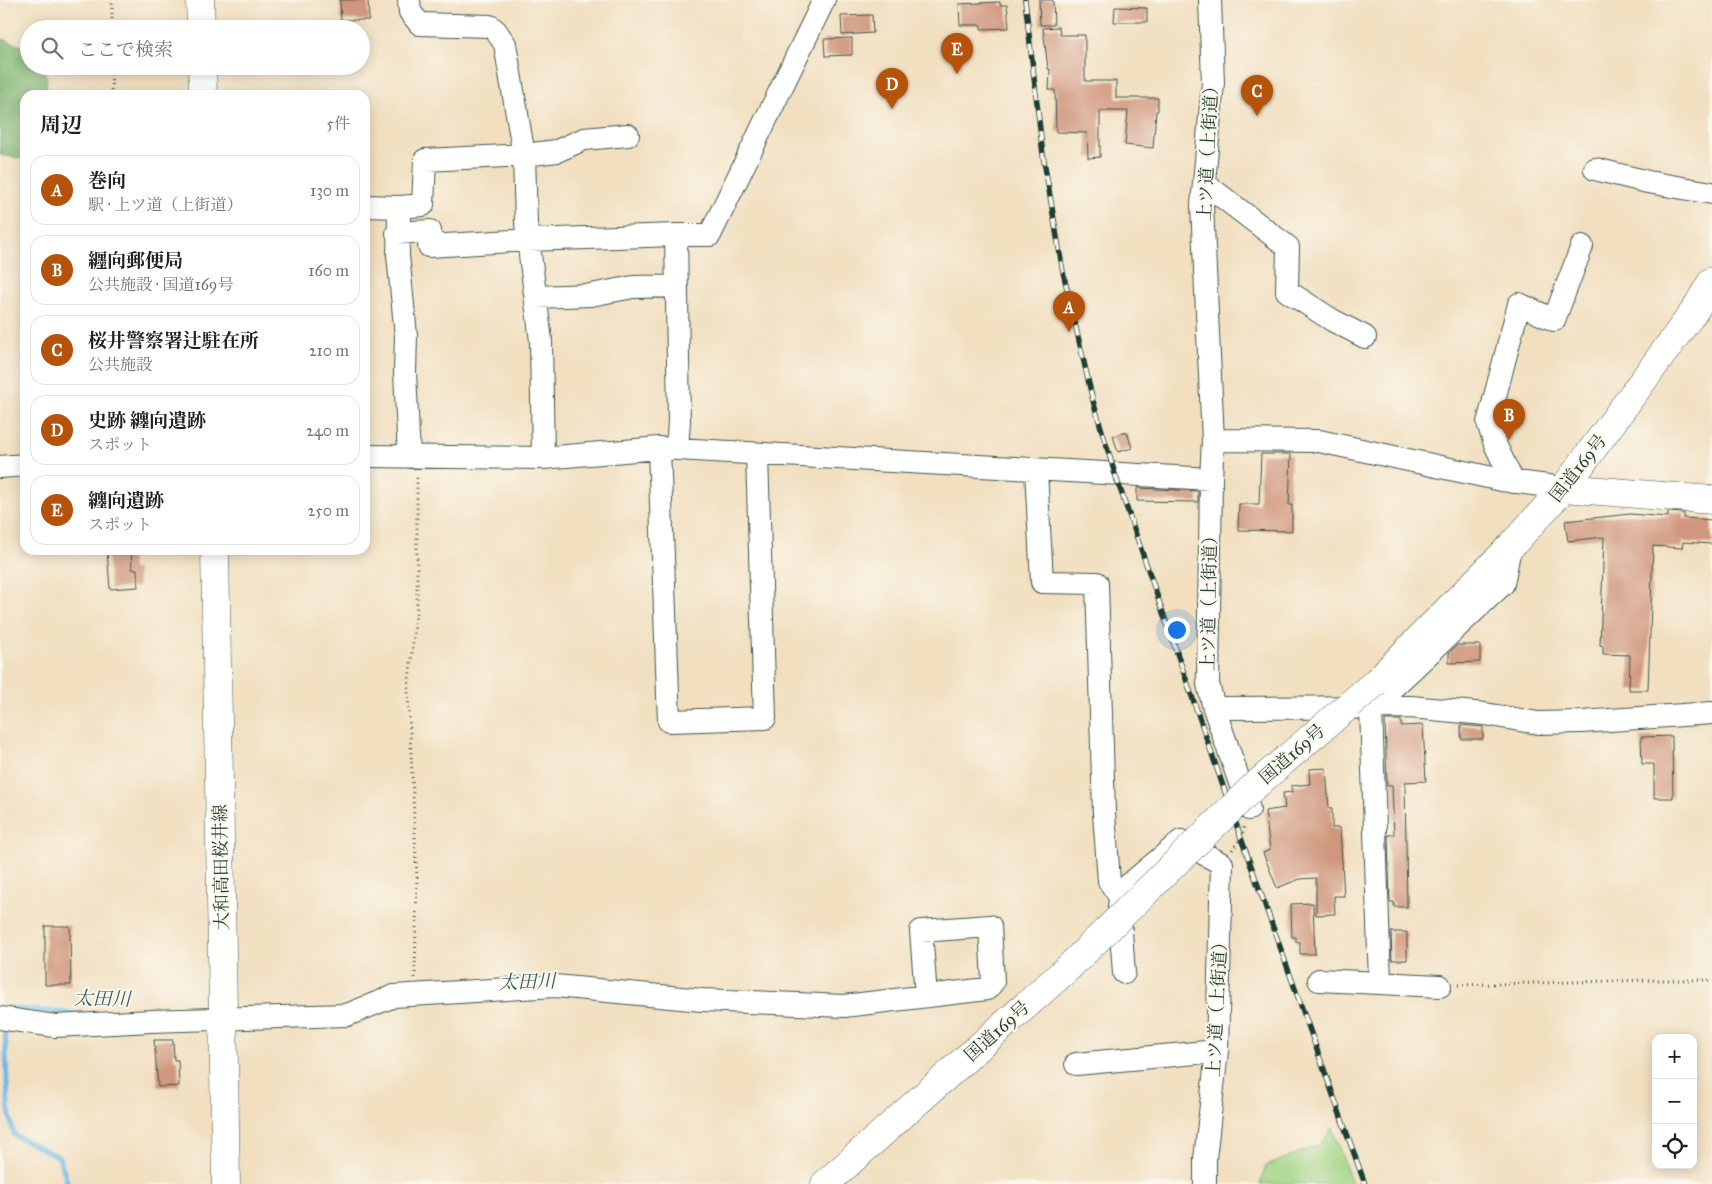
<!DOCTYPE html>
<html lang="ja">
<head>
<meta charset="utf-8">
<style>
  body { margin:0; font-family:"IM FELL Great Primer","Noto Serif JP",serif; background:#f6f6f6; color:#202124 }
  .controls { position:absolute; right:15px; bottom:15px; display:grid; overflow:hidden; border-radius:10px; box-shadow:0 2px 12px #0003 }
  .controls button { width:45px; height:45px; display:grid; place-items:center; padding:0; border:0; border-bottom:1px solid #e0e0e0; background:#fff; color:#202124; font:25px sans-serif }
  .you { position:absolute; left:1176px; top:629px; width:18px; height:18px; margin:-12px; border:4px solid #fff; border-radius:50%; background:#1a73e8; box-shadow:0 0 0 8px #1a73e833 }
  .badge { display:grid; place-items:center; width:32px; height:32px; border-radius:50%; background:#b45309; color:#fff; font-size:16px; font-weight:700 }
  .pin { position:absolute; translate:-50% -41px; filter:drop-shadow(0 1px 2px #0008) }
  .pin::after { content:''; position:absolute; top:26px; width:18px; height:15px; background:inherit; clip-path:polygon(0 0,100% 0,50% 100%) }
  .list { margin:0; padding:0; list-style:none }
  h2 { display:flex; justify-content:space-between; align-items:center; height:65px; margin:0; padding:0 20px; font-size:21px }
  h2 small { font-size:16px; font-weight:400; color:#757577 }
  .list li { display:grid; grid-template-columns:32px 1fr auto; gap:15px; align-items:center; box-sizing:border-box; height:70px; margin:0 10px 10px; padding:0 10px; border:1px solid #e0e0e0; border-radius:15px }
  .list b { display:block; font-size:19px; white-space:nowrap }
  .list p { margin:0; font-size:16px; white-space:nowrap; color:#757577 }
  .list em { font-size:16px; font-style:normal; color:#757577 }
  .icon { flex:none; width:28px; height:28px; fill:none; stroke:currentColor; stroke-width:2; stroke-linecap:round; stroke-linejoin:round }
  .map { position:relative; flex:none; width:1712px; height:1184px; overflow:hidden }
  .search { position:absolute; background:#fff; box-shadow:0 2px 12px #0003; left:20px; top:20px; width:350px; height:55px; display:flex; align-items:center; gap:12px; box-sizing:border-box; padding:0 18px; border-radius:28px; color:#757577; font-size:19px }
  .panel { position:absolute; background:#fff; box-shadow:0 2px 12px #0003; left:20px; top:90px; width:350px; height:465px; border-radius:15px }
  .map>svg:first-child { display:block }
  .green { fill:#a0d384; stroke:#60885c }
  .forest { fill:#80b572; stroke:#507953 }
  .lines { fill:none; stroke-linecap:round; stroke-linejoin:round }
  .stream { stroke:#6fb8e7; stroke-width:5 }
  .building { fill:#d0977e }
  .minor-casing { stroke:#3e5549; stroke-width:24 }
  .major-casing { stroke:#3e5549; stroke-width:29 }
  .highway-casing { stroke:#3e5549; stroke-width:29 }
  .path { stroke:#3e5549; stroke-width:3; stroke-dasharray:1 4; stroke-linecap:butt }
  .minor { stroke:#fff; stroke-width:22 }
  .major { stroke:#fff; stroke-width:28 }
  .highway { stroke:#fff; stroke-width:28 }
  .rail-casing { stroke:#1f3d34; stroke-width:5.5 }
  .rail { stroke:#fbf7ec; stroke-width:4; stroke-dasharray:11; stroke-linecap:butt }
  .highway-bridge-casing { stroke:#3e5549; stroke-width:29; stroke-linecap:butt }
  .highway-bridge { stroke:#fff; stroke-width:28 }
  .labels { text-anchor:middle; stroke-width:4; stroke-linejoin:round; paint-order:stroke }
  .street-label { font-size:18px; fill:#1f3d34; stroke:#fbf7ec }
  .water-label { font-size:19px; font-style:italic; fill:#335c61; stroke:#fbf7ec }
</style>
</head>
<body>
<div class="map">
<svg width="1712" height="1184" viewBox="0 0 1712 1184">
  <rect width="100%" height="100%" fill="#fbf7ec"/>
  <filter id="ink" filterUnits="userSpaceOnUse"><feTurbulence type="fractalNoise" baseFrequency=".02" numOctaves="2"/><feDisplacementMap in="SourceGraphic" scale="10" xChannelSelector="R" yChannelSelector="G"/><feConvolveMatrix kernelMatrix="1 2 1 2 8 2 1 2 1" color-interpolation-filters="sRGB"/></filter>
  <filter id="wash" filterUnits="userSpaceOnUse"><feTurbulence type="fractalNoise" baseFrequency=".0096" numOctaves="4" result="noise"/><feDisplacementMap in="SourceGraphic" scale="20" xChannelSelector="R" yChannelSelector="G"/><feGaussianBlur stdDeviation="1.12" result="paint"/><feColorMatrix in="noise" values="0 0 0 0 0 0 0 0 0 0 0 0 0 0 0 0 0 1.4 0 .05"/><feComposite in="paint" operator="in"/></filter>
  <g filter="url(#wash)">
    <rect width="100%" height="100%" fill="#f1dfc0"/>
    <path class="green" d="M1332,1128L1352,1184H1260L1266,1166L1321,1144Z"/>
    <path class="forest" d="M0,38L29,49V66H41L47,78L45,95H25V159L0,155Z"/>
    <g class="lines">
      <path class="stream" d="M8,1008L84,1014
        M5,1024L8,1107L14,1135L59,1157L68,1184"/>
    </g>
    <g id="blocks">
      <path class="building" d="M340,0H368L369,20H341Z
        M1039,0H1053L1054,25H1040Z
        M1000,2V5H1007L1009,28L981,29V25H960L959,4Z
        M1115,7L1147,8V22H1114Z
        M872,15L873,33L842,35L841,16Z
        M1059,27L1060,35H1085V81H1116V98H1158V111H1156L1153,148L1125,145L1128,111H1100V157L1088,158L1087,133L1056,132L1055,90H1049L1050,69H1048L1043,28Z
        M852,38V55L825,56L824,39Z
        M1127,432L1132,448L1118,452L1113,436Z
        M1261,454H1291L1289,505H1292V531L1238,530L1239,504H1259Z
        M1137,488L1198,491V502L1137,501Z
        M1668,512L1684,513V518L1712,520V544L1683,542L1682,548L1653,546L1648,690H1629L1630,655L1603,654V646L1600,645L1604,537L1568,541L1565,521L1630,514L1668,517Z
        M107,550H131L132,569H137L138,587L110,589Z
        M1457,645H1480V662L1449,663V653Z
        M1385,720H1401V726L1423,725L1426,781L1405,782L1407,907H1394V902H1390L1388,835L1394,834L1392,786H1387Z
        M1461,725L1483,727V739H1461Z
        M1672,736L1673,798H1654V764H1642L1641,737Z
        M1326,768L1329,808H1332V828H1340L1344,896H1334L1335,914L1316,915V878L1300,879L1277,888L1263,853L1270,850L1265,811L1285,808L1283,793L1292,792L1291,786L1310,784L1309,769Z
        M1313,903L1315,954H1300V942H1296V937H1292L1291,904Z
        M45,926H70L71,985H45Z
        M1391,932H1407V960H1392Z
        M154,1040H173L174,1060H178L179,1086L158,1087Z"/>
    </g>
  </g>
  <g filter="url(#ink)">
    <use href="#blocks" fill-opacity="0" stroke="#3e5549" stroke-width="1"/>
    <g class="lines">
      <defs>
        <path id="minor" d="M409,0L410,12L420,24L490,26L496,31L505,44L524,155L526,223L541,341L543,458
          M1210,0L1213,83L1202,205L1213,440L1211,479L1208,684L1214,708L1249,809
          M1595,169L1648,182L1712,193
          M1204,183L1288,247L1287,291L1332,320L1365,337
          M365,206L400,207L423,205L425,160L524,155L557,151L584,139L628,135
          M399,218L398,255L406,336L405,372L409,457
          M397,233L430,231L429,246L527,240L676,235
          M536,297L591,295L633,287L677,286
          M1213,440L1319,441L1502,480L1564,488
          M659,448L669,721L765,718L757,454
          M677,449L679,421L676,235H710L824,0
          M365,456L543,458L659,448L1211,479
          M0,467L25,465
          M1036,470L1042,582L1097,583L1104,813L1109,881L1118,894L1181,841L1222,864L1217,1051L1205,1159V1184
          M1513,482L1495,444L1488,423L1519,304L1554,320L1582,246
          M1214,708L1411,707L1485,714L1538,723L1581,722L1712,713
          M1119,905L1124,973
          M1319,980L1440,986
          M1380,983L1371,708L1503,584L1510,547
          M0,1018L55,1026L151,1021L347,1015L394,996L555,986L702,1000L844,1006L987,989L993,982L990,926L921,931L926,996
          M1076,1064L1217,1051"/>
        <path id="major" d="M200,0L201,29
          M202,66L203,95
          M1564,488L1712,500
          M215,550L226,1184"/>
        <path id="highway" d="M1376,682L1510,547L1564,488L1695,310L1712,281
          M825,1184L1068,968"/>
      </defs>
      <use href="#minor" class="minor-casing"/>
      <use href="#major" class="major-casing"/>
      <use href="#highway" class="highway-casing"/>
      <path class="path" d="M112,29V0
        M111,95L112,66
        M1232,850L1241,838L1244,827
        M415,978L417,878L408,690L417,605V475
        M1458,985L1650,980H1712"/>
      <use href="#minor" class="minor"/>
      <use href="#major" class="major"/>
      <use href="#highway" class="highway"/>
      <defs>
        <path id="rail" d="M1025,0L1043,155L1063,272L1093,401L1115,474L1241,838L1365,1184"/>
      </defs>
      <use href="#rail" class="rail-casing"/>
      <use href="#rail" class="rail"/>
      <defs>
        <path id="highway-bridge" d="M1068,968L1250,790L1376,682"/>
      </defs>
      <use href="#highway-bridge" class="highway-bridge-casing"/>
      <use href="#highway-bridge" class="highway-bridge"/>
    </g>
  </g>
  <g class="labels">
    <g class="street-label">
      <text transform="translate(1208 149) rotate(-87)" y="6">上ツ道（上街道）</text>
      <text transform="translate(1578 468) rotate(-52)" y="6">国道169号</text>
      <text transform="translate(1209 599) rotate(-89)" y="6">上ツ道（上街道）</text>
      <text transform="translate(1292 754) rotate(-41)" y="6">国道169号</text>
      <text transform="translate(221 867) rotate(-91)" y="6">大和高田桜井線</text>
      <text transform="translate(1217 1005) rotate(-87)" y="6">上ツ道（上街道）</text>
      <text transform="translate(997 1031) rotate(-42)" y="6">国道169号</text>
    </g>
    <g class="water-label">
      <text transform="translate(527 981) rotate(-2)" y="7">太田川</text>
      <text transform="translate(102 998) rotate(1)" y="7">太田川</text>
    </g>
  </g>
</svg>
<div class="controls">
<button>+</button>
<button>−</button>
<button><svg class="icon" aria-label="locate" viewBox="0 0 24 24"><circle cx="12" cy="12" r="6"/><path d="M12 2v4M12 18v4M2 12h4M18 12h4"/></svg></button>
</div>
<div class="you"></div>
<div class="pin badge" style="left:1069px;top:332px">A</div>
<div class="pin badge" style="left:1509px;top:440px">B</div>
<div class="pin badge" style="left:1257px;top:116px">C</div>
<div class="pin badge" style="left:892px;top:109px">D</div>
<div class="pin badge" style="left:957px;top:74px">E</div>
<div class="search"><svg class="icon" aria-label="search" viewBox="0 0 24 24"><circle cx="10" cy="10" r="6"/><path d="M15 15l6 6"/></svg>ここで検索</div>
<section class="panel">
<h2>周辺<small>5件</small></h2>
<ul class="list">
<li><span class="badge">A</span><div><b>巻向</b><p>駅 · 上ツ道（上街道）</p></div><em>130 m</em></li>
<li><span class="badge">B</span><div><b>纒向郵便局</b><p>公共施設 · 国道169号</p></div><em>160 m</em></li>
<li><span class="badge">C</span><div><b>桜井警察署辻駐在所</b><p>公共施設</p></div><em>210 m</em></li>
<li><span class="badge">D</span><div><b>史跡 纏向遺跡</b><p>スポット</p></div><em>240 m</em></li>
<li><span class="badge">E</span><div><b>纏向遺跡</b><p>スポット</p></div><em>250 m</em></li>
</ul>
</section>
</div>
</body>
</html>
